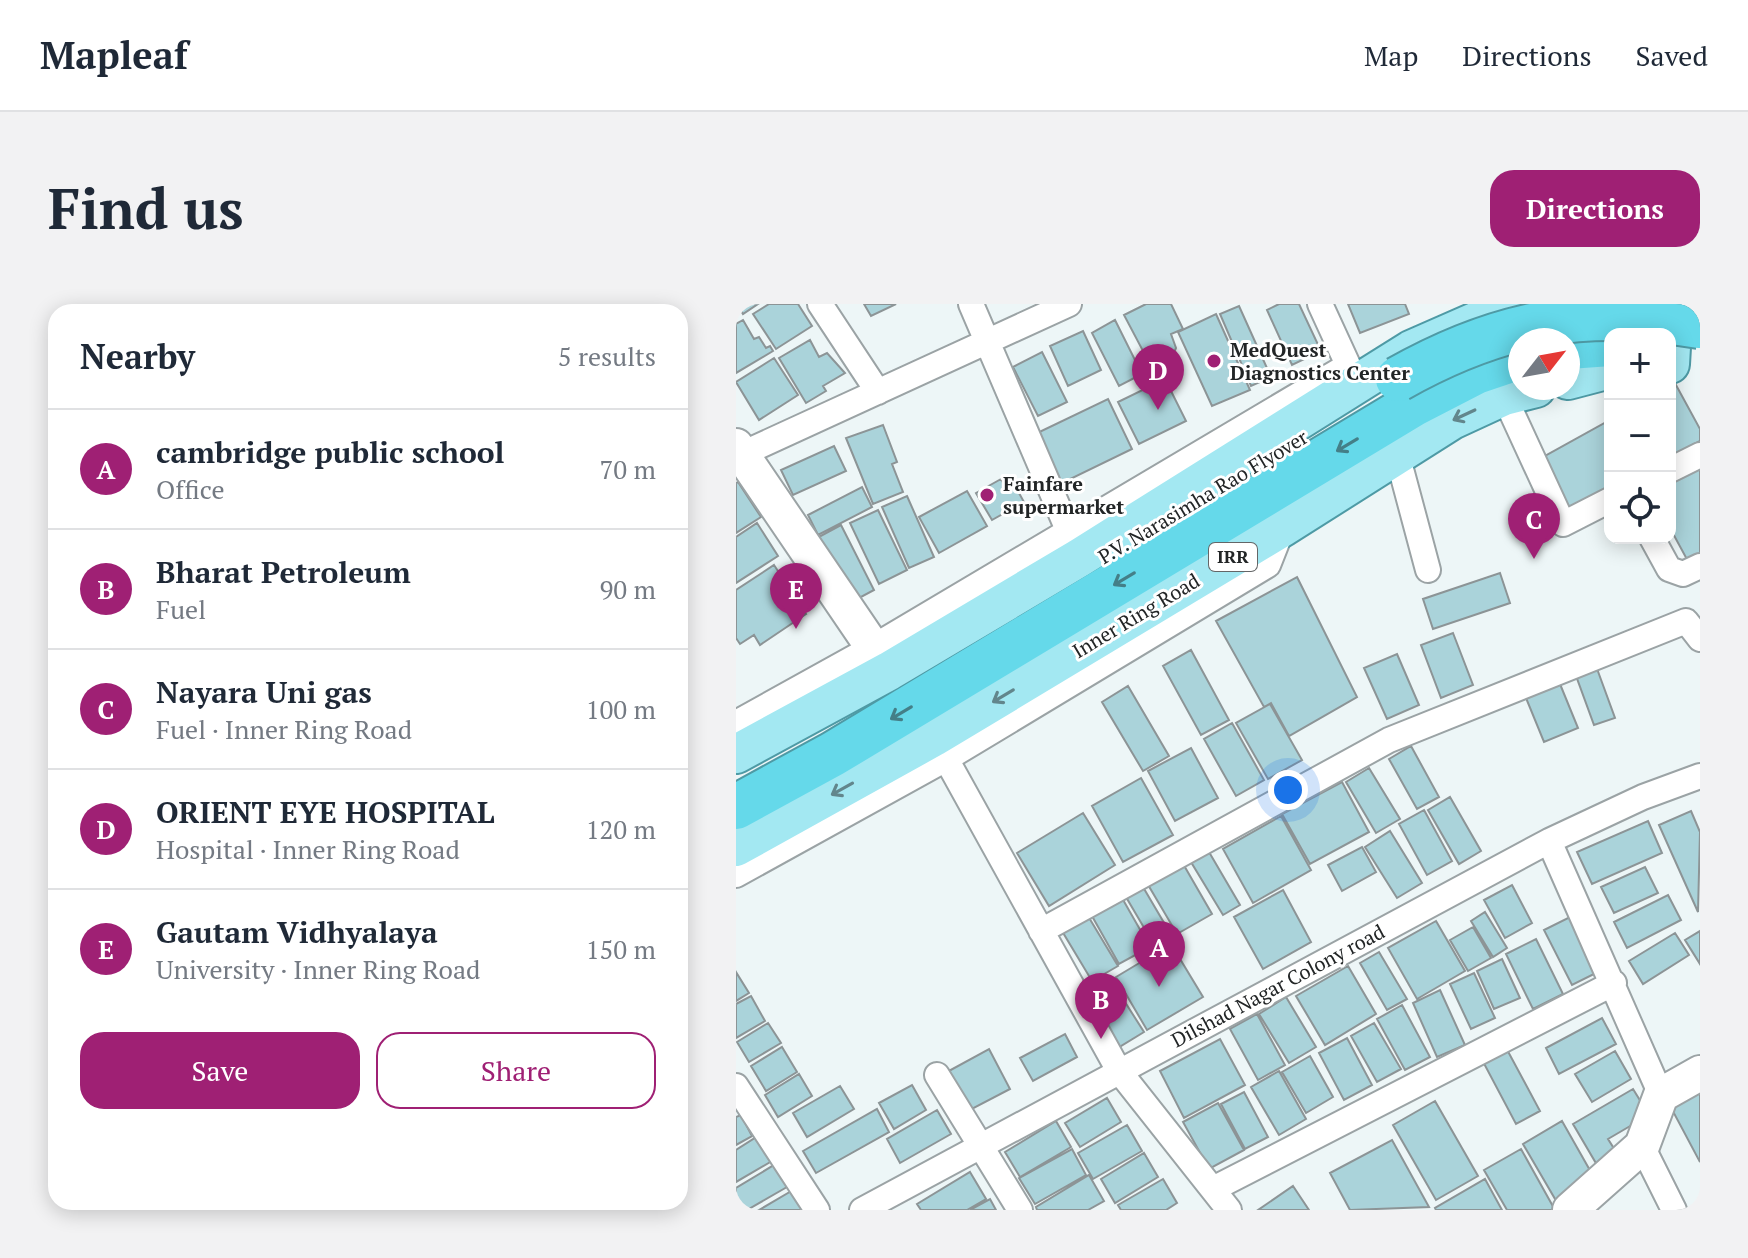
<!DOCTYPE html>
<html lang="en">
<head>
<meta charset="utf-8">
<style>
  body { margin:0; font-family:"PT Serif",serif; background:#f2f2f3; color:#1f2937 }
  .controls { position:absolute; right:24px; top:24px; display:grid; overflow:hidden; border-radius:16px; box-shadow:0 4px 20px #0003 }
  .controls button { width:72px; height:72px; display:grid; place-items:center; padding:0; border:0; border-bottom:2px solid #e0e1e3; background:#fff; color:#1f2937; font:40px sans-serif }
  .compass { position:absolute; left:772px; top:24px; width:72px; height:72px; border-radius:50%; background:#fff; box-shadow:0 4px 20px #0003; rotate:59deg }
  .you { position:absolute; left:552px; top:486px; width:28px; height:28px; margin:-20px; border:6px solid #fff; border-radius:50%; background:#1a73e8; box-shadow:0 0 0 12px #1a73e833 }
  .badge { display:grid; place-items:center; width:52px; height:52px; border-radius:50%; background:#9f2074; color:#fff; font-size:26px; font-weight:700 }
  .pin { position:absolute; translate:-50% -66px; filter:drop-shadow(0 2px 4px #0008) }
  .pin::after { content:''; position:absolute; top:42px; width:28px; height:24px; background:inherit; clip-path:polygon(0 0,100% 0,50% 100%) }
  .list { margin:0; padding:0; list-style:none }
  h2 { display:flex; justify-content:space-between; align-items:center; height:104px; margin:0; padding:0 32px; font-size:34px }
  h2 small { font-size:26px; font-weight:400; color:#747a83 }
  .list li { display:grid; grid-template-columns:52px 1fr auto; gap:24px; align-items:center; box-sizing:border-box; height:120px; padding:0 32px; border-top:2px solid #e0e1e3 }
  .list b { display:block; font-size:30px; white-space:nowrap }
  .list p { margin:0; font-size:26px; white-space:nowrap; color:#747a83 }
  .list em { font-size:26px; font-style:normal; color:#747a83 }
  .actions { display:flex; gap:16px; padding:24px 32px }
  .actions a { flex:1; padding:18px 0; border:2px solid #9f2074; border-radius:24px; text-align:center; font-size:28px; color:#9f2074 }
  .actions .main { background:#9f2074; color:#fff }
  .icon { flex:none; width:44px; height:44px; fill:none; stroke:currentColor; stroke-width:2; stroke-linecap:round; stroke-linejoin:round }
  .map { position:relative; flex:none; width:964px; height:906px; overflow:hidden; border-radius:24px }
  header { display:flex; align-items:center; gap:48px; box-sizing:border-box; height:112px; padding:0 40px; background:#fff; border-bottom:2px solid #e0e1e3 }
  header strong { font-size:38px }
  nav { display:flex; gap:44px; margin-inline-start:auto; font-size:28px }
  .intro { display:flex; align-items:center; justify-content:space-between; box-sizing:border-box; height:192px; padding:0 48px }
  h1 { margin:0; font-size:56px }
  .button { padding:20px 36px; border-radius:24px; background:#9f2074; color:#fff; font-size:28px; font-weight:700 }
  main { display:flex; gap:48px; padding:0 48px }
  aside { flex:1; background:#fff; border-radius:24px; box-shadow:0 4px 20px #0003 }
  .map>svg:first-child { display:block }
  .building { fill:#aad3da; stroke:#8c9496; stroke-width:2 }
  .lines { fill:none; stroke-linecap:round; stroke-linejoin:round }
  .street-casing { stroke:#9ba3a5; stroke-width:28 }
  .secondary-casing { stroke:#9ba3a5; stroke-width:38 }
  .primary-casing { stroke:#4e9aa5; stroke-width:42 }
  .highway-casing { stroke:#4e9aa5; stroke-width:48 }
  .street { stroke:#fff; stroke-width:24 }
  .secondary { stroke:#fff; stroke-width:34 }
  .primary { stroke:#a3e8f2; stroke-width:38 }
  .highway { stroke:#65d9ea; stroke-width:44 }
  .highway-bridge-casing { stroke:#4e9aa5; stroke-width:48; stroke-linecap:butt }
  .highway-bridge { stroke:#65d9ea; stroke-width:44 }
  .oneway { stroke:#62868c }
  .oneway2 { stroke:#447f88 }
  .poi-dot { fill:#9f2074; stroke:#fff; stroke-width:3 }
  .labels { text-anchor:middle; stroke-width:6; stroke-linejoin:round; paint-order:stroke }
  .shield { fill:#fff; stroke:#646667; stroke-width:2 }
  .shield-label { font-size:18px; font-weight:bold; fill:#222526 }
  .poi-label { font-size:20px; font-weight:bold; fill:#222526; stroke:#fff; text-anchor:start }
  .street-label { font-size:20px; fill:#222526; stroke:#fff }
</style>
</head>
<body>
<header>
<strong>Mapleaf</strong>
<nav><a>Map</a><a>Directions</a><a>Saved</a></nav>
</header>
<div class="intro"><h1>Find us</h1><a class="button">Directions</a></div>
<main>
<aside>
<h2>Nearby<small>5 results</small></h2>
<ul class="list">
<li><span class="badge">A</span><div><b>cambridge public school</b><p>Office</p></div><em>70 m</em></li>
<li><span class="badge">B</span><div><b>Bharat Petroleum</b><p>Fuel</p></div><em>90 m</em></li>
<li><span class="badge">C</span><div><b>Nayara Uni gas</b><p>Fuel · Inner Ring Road</p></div><em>100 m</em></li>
<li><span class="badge">D</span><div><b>ORIENT EYE HOSPITAL</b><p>Hospital · Inner Ring Road</p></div><em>120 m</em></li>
<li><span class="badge">E</span><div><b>Gautam Vidhyalaya</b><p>University · Inner Ring Road</p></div><em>150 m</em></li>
</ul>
<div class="actions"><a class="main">Save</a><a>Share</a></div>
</aside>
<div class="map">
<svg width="964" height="906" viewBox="0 0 964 906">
  <rect width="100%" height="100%" fill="#edf6f7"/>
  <path class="building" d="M1,0H22L7,10Z
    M33,0H62L76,22L40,45L17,10Z
    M128,0H160L135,12Z
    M410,0H435L447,25L435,30L440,44L435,56L417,66L388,11Z
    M543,0H563L585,47L556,61L531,6Z
    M612,0H669L673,10L624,29Z
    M503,2L535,73L515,82L484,10Z
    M480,10L514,86L476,102L442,28Z
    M7,16L18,35L23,33L30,44L34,42L37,47L0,69V20Z
    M379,16L406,70L383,82L356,29Z
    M347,27L365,66L332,82L314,42Z
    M74,36L83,53L91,49L109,69L87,82L90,87L70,99L43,54Z
    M306,48L331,98L302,112L277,63Z
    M38,54L62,91L23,116L0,78Z
    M429,75L450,117L403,140L382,98Z
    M940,81L964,125V137L934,153V84Z
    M372,95L396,145L320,182L295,132Z
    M874,116V186L829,210L800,157Z
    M147,121L161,158L156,160L167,188L137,200L110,134Z
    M98,142L110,167L57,191L45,166Z
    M964,163V256L954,261L934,224V179Z
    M265,175L270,184L278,180L288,198L256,216L240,189Z
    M2,178L25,213L0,229V179Z
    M126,183L136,203L82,231L72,211Z
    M231,187L251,222L203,249L183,213Z
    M171,192L198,253L173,264L146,203Z
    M142,206L171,266L143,280L114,219Z
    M21,219L42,252L0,279V233Z
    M105,221L138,286L112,300L79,235Z
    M38,261L70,310L24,341L18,331L4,340L0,334V286Z
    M764,269L774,299L697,325L687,295Z
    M561,273L621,393L553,432L535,399L528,403L480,317Z
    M717,329L737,381L705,394L685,341Z
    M455,346L493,416L465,431L427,362Z
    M661,350L683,401L651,415L628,364Z
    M860,362L879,414L858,421L839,369Z
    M824,380L842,424L808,438L790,394Z
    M392,382L433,452L407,467L366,398Z
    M534,400L566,456L532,475L500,419Z
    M496,419L528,476L500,492L468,435Z
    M675,442L703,493L681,505L653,455Z
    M455,444L482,494L439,517L412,467Z
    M633,464L664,515L640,529L610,478Z
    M405,474L437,531L387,558L356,502Z
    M606,478L633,528L574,560L546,510Z
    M714,493L745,547L723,560L692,506Z
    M688,506L716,557L691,571L663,520Z
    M955,507L964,528L962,608L923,521Z
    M347,509L379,561L313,602L281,549Z
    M545,512L575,566L517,599L487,545Z
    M912,517L926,549L856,580L841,548Z
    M654,527L686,579L661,594L629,543Z
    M626,543L640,568L606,587L592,561Z
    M473,548L504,601L487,611L455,558Z
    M446,558L476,610L441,630L411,579Z
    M909,563L922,589L878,609L865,583Z
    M776,581L796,619L769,634L748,596Z
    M407,583L434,629L417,639L390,593Z
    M547,586L575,638L527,665L498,613Z
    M932,591L945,616L891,644L878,618Z
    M386,594L414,643L383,660L356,612Z
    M749,608L771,644L757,653L735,617Z
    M352,612L382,662L356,677L326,627Z
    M836,612L864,667L836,681L808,626Z
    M700,617L729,667L681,695L652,644Z
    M737,623L755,654L732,667L714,636Z
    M964,627V660L949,636Z
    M939,629L953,651L907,680L893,657Z
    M800,635L827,690L797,705L770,650Z
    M435,640L467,693L411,726L380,673Z
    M643,648L671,695L651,706L624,659Z
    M766,655L784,694L758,705L741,667Z
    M612,662L640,710L589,741L560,692Z
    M0,668L13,689L0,697Z
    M738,669L759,714L735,725L714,680Z
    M375,676L408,728L380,745L348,692Z
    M704,686L729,741L701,753L677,699Z
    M15,692L29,717L0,734V700Z
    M550,693L580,743L553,759L523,710Z
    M666,701L694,753L669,766L641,715Z
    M521,710L549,761L522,776L494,725Z
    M866,714L880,740L823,770L810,744Z
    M32,719L45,739L13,758L1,738Z
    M638,719L665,765L641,778L615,732Z
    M329,730L341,753L297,777L284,754Z
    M611,734L636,781L608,796L583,749Z
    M484,735L509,781L448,814L424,767Z
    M768,740L804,807L780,820L744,752Z
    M46,743L61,768L30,787L15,762Z
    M253,745L274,785L232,807L211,768Z
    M879,747L895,775L856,798L839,770Z
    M574,752L597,793L570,809L546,768Z
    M543,767L570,815L543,831L515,783Z
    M63,770L76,792L42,813L29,791Z
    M176,781L190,806L158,825L143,799Z
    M964,781V858L932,798Z
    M104,782L118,805L71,833L57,809Z
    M897,785L913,811L872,835L884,854L864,866L837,820Z
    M508,788L532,833L509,845L485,800Z
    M371,794L385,818L344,843L329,819Z
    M699,797L742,872L700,896L657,821Z
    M482,799L508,846L473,865L447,818Z
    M141,805L153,828L80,869L67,847Z
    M201,806L215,830L164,859L151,835Z
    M5,811L16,832L0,841V813Z
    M320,817L335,843L284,873L269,848Z
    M826,817L860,877L822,900L787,840Z
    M391,821L406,847L357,875L342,849Z
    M22,832L36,857L0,878V846Z
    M656,836L693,903L614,906L594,869Z
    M336,845L350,871L299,900L283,874Z
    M785,845L819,906H771L748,866Z
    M408,849L422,873L379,899L365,875Z
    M38,861L51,883L11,906H0V884Z
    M234,868L250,895L231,906H185L181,900Z
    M353,871L368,897L352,906H301L300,903Z
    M427,875L441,899L430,906H385L382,901Z
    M749,875L766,906H700L699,904Z
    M557,882L573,906H522Z
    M57,886L69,906H23Z
    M254,895L260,906H234Z"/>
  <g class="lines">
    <defs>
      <path id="street" d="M84,0L142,88
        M235,0L338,240
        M584,0L618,74
        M768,92L827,220L874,196
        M6,150L333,0
        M661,150L692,266
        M934,166L964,151
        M916,234L933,265L947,270L964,262
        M0,419L137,343L611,62
        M203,442L383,767L493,906
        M813,537L925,791
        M0,571L210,455L532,261L547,223
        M305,627L653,436L950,317L964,335
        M201,771L284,906
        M0,782L81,906
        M906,842L938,906
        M477,885L878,679
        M126,906L813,537L907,493L964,472"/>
      <path id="secondary" d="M0,142L153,367
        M834,906L906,842L925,791L964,769"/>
      <path id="primary" d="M934,0L937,9L934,60
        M832,76L874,65
        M0,450L153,367L343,254L675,46L750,13L791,0
        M0,543L198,433L547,223L716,116L768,92L800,84"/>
      <path id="highway" d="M832,43L874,40
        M0,503L97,450L678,100L740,68L784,53"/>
    </defs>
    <use href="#street" class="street-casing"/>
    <use href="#secondary" class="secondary-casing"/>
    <use href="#primary" class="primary-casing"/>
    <use href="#highway" class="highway-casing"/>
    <use href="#street" class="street"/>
    <use href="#secondary" class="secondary"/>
    <use href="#primary" class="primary"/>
    <use href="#highway" class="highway"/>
    <defs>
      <path id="highway-bridge" d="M662,75C763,18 850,2 964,22"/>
    </defs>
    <use href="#highway-bridge" class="highway-bridge-casing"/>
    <use href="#highway-bridge" class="highway-bridge"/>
  </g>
  <defs><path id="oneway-shaft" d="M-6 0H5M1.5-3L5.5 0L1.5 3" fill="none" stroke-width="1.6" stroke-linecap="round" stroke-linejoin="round" transform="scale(2)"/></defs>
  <g class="oneway">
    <use href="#oneway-shaft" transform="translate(728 111) rotate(155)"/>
    <use href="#oneway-shaft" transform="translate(267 392) rotate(149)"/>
    <use href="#oneway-shaft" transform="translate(106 485) rotate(151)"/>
  </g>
  <g class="oneway2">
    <use href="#oneway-shaft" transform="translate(611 141) rotate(149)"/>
    <use href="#oneway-shaft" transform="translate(388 275) rotate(149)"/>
    <use href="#oneway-shaft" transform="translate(165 409) rotate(149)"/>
  </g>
  <g class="poi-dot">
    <circle cx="478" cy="57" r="8"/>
    <circle cx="251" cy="191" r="8"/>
  </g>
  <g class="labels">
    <rect class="shield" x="473" y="239" width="48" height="28" rx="6"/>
    <g class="shield-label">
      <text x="497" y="259">IRR</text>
    </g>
    <g class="poi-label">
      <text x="494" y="53">MedQuest<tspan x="494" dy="23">Diagnostics Center</tspan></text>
      <text x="267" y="187">Fainfare<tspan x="267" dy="23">supermarket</tspan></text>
    </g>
    <g class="street-label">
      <text transform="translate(467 193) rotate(-31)" y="7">P.V. Narasimha Rao Flyover</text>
      <text transform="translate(400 312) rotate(-31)" y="7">Inner Ring Road</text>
      <text transform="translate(542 682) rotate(-28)" y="7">Dilshad Nagar Colony road</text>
    </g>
  </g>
</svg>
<div class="controls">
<button>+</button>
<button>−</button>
<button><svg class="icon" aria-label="locate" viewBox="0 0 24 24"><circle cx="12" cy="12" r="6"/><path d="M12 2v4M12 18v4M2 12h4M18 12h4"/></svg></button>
</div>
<svg class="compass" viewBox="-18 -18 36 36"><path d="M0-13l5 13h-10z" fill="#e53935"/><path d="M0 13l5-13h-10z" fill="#747a83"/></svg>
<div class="you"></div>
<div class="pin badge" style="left:423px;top:683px">A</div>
<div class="pin badge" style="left:365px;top:735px">B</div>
<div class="pin badge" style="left:798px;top:255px">C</div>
<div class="pin badge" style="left:422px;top:106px">D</div>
<div class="pin badge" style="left:60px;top:325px">E</div>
</div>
</main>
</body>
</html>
